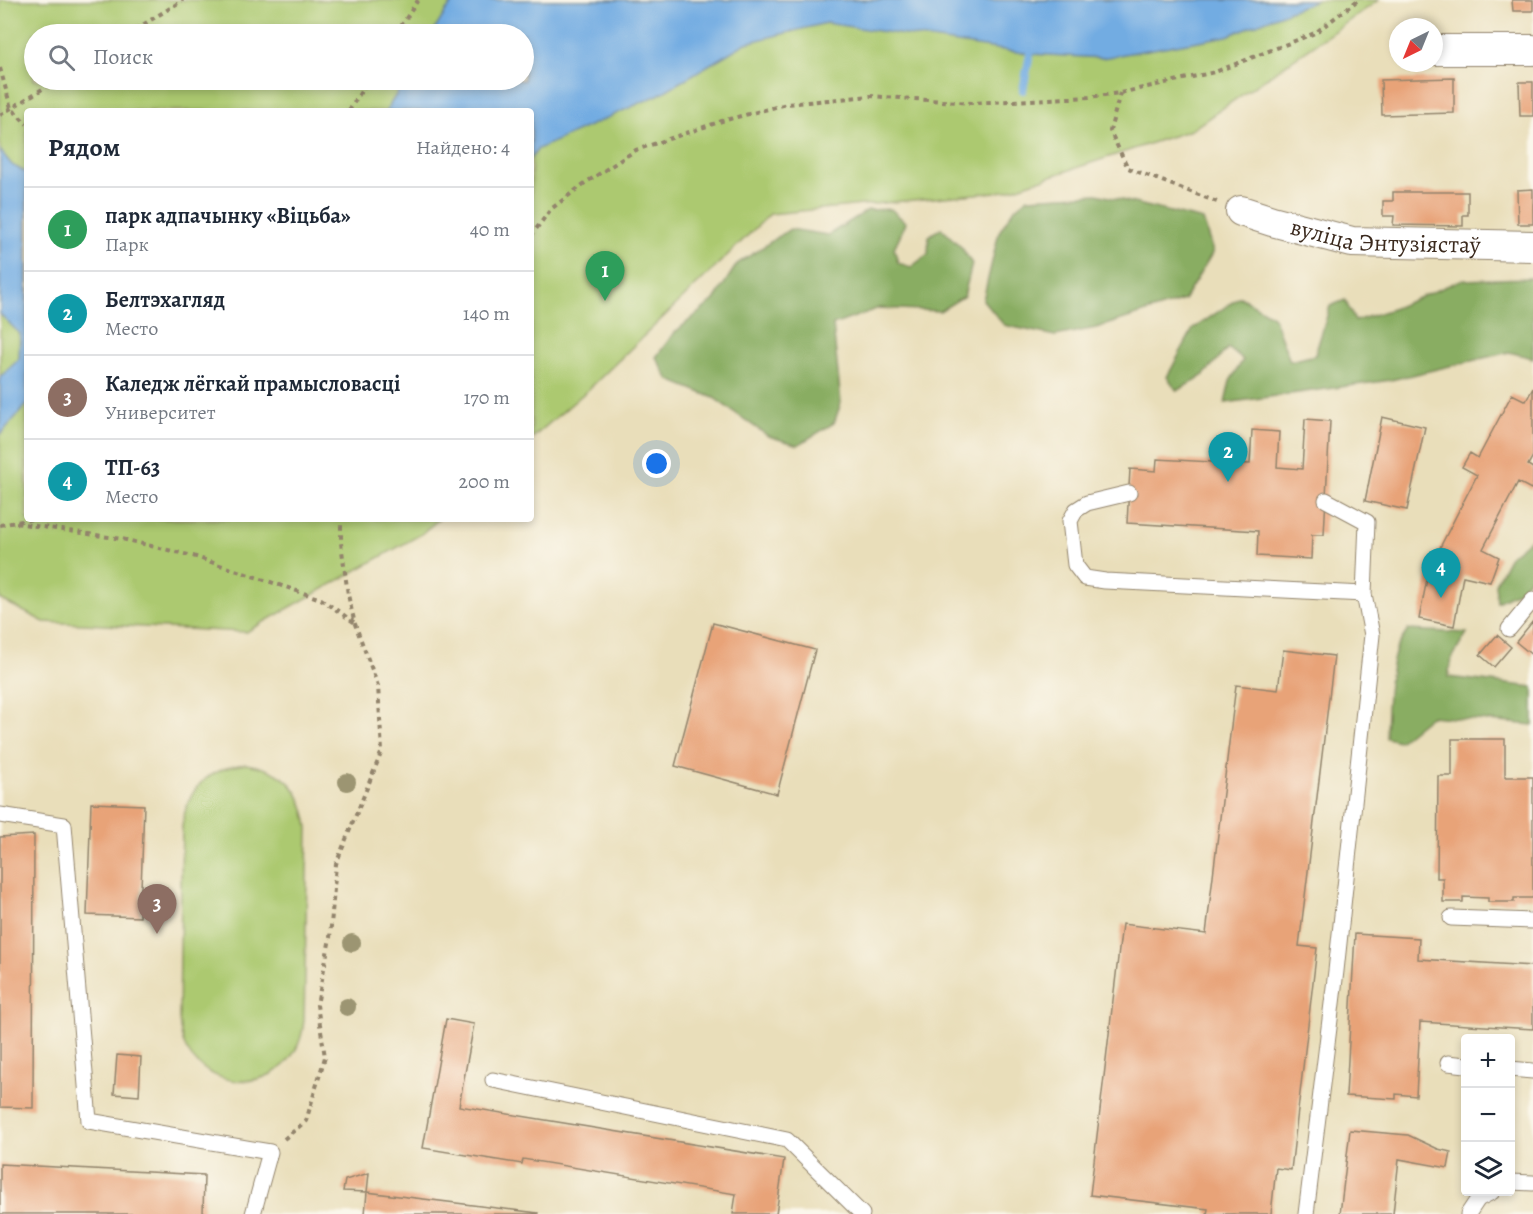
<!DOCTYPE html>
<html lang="ru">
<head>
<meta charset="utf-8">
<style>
  body { margin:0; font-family:Alegreya,serif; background:#f2f2f3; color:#1f2937 }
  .controls { position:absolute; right:18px; bottom:18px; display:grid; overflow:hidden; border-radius:6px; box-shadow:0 3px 9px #0003 }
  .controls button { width:54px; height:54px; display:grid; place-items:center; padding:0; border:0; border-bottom:2px solid #e0e1e3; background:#fff; color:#1f2937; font:30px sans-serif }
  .compass { position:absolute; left:1389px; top:18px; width:54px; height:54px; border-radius:50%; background:#fff; box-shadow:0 3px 9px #0003; rotate:223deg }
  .you { position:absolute; left:657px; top:464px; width:21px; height:21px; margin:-15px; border:4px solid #fff; border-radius:50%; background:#1a73e8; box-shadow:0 0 0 9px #1a73e833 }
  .badge { display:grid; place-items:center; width:39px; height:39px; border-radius:50%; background:#db2777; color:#fff; font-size:20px; font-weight:700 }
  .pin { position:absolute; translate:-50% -50px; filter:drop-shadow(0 2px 3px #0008) }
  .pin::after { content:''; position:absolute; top:32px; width:21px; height:18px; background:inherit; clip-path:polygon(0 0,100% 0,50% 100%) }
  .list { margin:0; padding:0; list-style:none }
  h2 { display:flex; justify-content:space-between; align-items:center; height:78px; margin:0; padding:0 24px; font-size:26px }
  h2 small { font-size:20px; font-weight:400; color:#747a83 }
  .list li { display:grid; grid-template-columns:39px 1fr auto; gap:18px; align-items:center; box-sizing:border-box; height:84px; padding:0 24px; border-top:2px solid #e0e1e3 }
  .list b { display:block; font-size:22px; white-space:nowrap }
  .list p { margin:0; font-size:20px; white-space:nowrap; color:#747a83 }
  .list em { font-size:20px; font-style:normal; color:#747a83 }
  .icon { flex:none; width:33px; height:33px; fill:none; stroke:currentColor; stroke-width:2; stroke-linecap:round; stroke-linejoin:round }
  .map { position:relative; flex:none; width:1533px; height:1214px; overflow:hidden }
  .search { position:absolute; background:#fff; box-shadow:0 3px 9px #0003; left:24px; top:24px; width:510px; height:66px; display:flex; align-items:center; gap:15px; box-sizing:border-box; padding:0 21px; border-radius:33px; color:#747a83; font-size:22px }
  .panel { position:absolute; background:#fff; box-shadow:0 3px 9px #0003; left:24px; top:108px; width:510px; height:414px; border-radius:6px }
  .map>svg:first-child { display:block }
  .green { fill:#acc970; stroke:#747a47; stroke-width:1.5; fill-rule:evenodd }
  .forest { fill:#89ad62; stroke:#626c40; stroke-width:1.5 }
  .water { fill:#72ace2; stroke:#566b80; stroke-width:1.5 }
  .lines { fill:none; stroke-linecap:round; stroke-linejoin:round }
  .stream { stroke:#72ace2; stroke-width:8 }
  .building { fill:#e8a378 }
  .lane-casing { stroke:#92846c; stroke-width:17 }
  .street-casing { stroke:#92846c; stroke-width:32 }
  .path { stroke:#92846c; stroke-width:4; stroke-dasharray:4.5 4.5; stroke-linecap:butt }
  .lane { stroke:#fff; stroke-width:15 }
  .street { stroke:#fff; stroke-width:30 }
  .tree { fill:#9c9572 }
  .labels { text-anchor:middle; stroke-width:6; stroke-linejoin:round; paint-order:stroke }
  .street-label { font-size:24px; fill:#3b2a1e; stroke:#fbf7ec }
</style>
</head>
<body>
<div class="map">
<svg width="1533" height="1214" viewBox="0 0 1533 1214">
  <rect width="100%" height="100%" fill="#fbf7ec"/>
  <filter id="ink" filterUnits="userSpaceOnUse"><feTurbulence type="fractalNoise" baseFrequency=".0167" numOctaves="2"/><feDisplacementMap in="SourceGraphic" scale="12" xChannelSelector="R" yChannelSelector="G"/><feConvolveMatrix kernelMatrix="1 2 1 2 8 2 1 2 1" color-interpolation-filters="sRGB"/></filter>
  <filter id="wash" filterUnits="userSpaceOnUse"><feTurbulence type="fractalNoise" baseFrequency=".008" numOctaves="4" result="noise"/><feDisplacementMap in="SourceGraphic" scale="24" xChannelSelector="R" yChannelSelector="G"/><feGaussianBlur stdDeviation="1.35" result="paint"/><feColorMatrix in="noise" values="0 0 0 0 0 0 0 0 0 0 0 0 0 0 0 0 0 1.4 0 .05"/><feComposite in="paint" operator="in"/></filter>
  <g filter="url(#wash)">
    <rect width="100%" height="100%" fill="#e9deba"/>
    <path class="green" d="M0,0H1379L1191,130L1006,191L770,214L589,389L531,439V111H27V519H439L420,535L246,632L44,622L0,599ZM34,34H524V80H34Z
      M246,764C285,770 303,789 308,828L304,1020C303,1031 301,1041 295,1051C272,1092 210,1090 187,1050C181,1040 180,1029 179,1018L182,826C188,787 207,769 246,764Z"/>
    <path class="forest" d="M1097,194L1203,220L1213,252L1184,300L1096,328L1055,336L1004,325L983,300L999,232L1014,209L1028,198Z
      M891,209L906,223L894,248L898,263L911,267L928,254L929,236L941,228L962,248L972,264L964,296L940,311L879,308L833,325L841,403L834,423L798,445L768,436L714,398L669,380L656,357L674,333L714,300L737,264L790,229L828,235L868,210Z
      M1533,278V358L1509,352L1391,380L1225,403L1230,381L1243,360L1228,348L1204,375L1177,391L1167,377L1193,329L1240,297L1273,316L1290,361L1315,355L1330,306L1345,300L1355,321L1392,309L1461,280Z
      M1533,537V573L1521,590L1497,602L1495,584L1510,556Z
      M1408,630L1467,633L1451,660L1448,677L1533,687V725L1430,716L1399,741L1386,738C1387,709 1387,678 1396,650C1399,643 1404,636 1408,630Z"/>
    <path class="water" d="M455,0H1317L1227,36L1102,58L1030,54L826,23L746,43L660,94L538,149L531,158V111H386L405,80H524V34H432L446,11Z
      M0,150L12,165L27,173V404L0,435V377L19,359L20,334L0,314Z"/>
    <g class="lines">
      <path class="stream" d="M1023,90L1030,54"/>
    </g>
    <g id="blocks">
      <path class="building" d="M1512,0H1533V11H1513Z
        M1454,78V113L1382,115L1381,80Z
        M1519,82H1533V116H1520Z
        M1533,189V224H1518L1517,190Z
        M1393,192H1468V215H1463V226L1393,225L1394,216H1383V201H1393Z
        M1533,388V456L1528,465L1533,468V485L1531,489L1518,482L1483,549L1499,557L1490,582L1463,576L1454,626L1419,619L1429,569L1477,475L1462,467L1470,453L1478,458L1512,394L1526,401Z
        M1382,417L1425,427L1407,510L1365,501Z
        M1305,419L1330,421L1324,535H1312L1311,559L1257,556L1258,531L1127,523L1130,469L1156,471L1157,459L1250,464L1252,430L1279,432L1277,467L1302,469Z
        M1533,621V656L1516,642Z
        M713,623L815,650L777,794L675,766Z
        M1497,635L1511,647L1494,667L1480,655Z
        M1283,650L1334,656L1299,946L1317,948L1291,1170L1276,1168L1271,1214H1207L1208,1209L1090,1195L1122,924L1206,934L1236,685L1278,690Z
        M1452,739H1505V777H1533V898H1514V902H1488V898L1463,897V902H1443V878H1437L1438,776H1452Z
        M91,803L144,805L140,917L87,915Z
        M34,835L33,1108L0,1107V837Z
        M1355,934L1419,938L1418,959L1533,966V1029L1420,1022L1416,1096L1396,1094V1099L1346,1096Z
        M446,1019L474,1024L459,1106L784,1159L776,1214H733L736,1194L523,1159L522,1164L423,1148Z
        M117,1055L141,1057L139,1096L114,1094Z
        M1350,1130L1408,1135L1438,1149L1451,1152L1448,1168L1399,1159L1393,1214H1340Z
        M0,1164L204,1175L203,1214H0Z
        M369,1173L367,1192L538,1213V1214H365L367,1192L343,1191L345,1180Z"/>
    </g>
  </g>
  <g filter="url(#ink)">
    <use href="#blocks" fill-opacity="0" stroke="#92846c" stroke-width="1.5"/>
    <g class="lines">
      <defs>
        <path id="lane" d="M1129,493L1087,503L1076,510L1070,521L1075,565L1085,578L1105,581L1364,594L1372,635L1336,971L1306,1214
          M1326,500L1367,522L1364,594
          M1509,629L1533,600
          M0,815L64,825L89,1121L270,1152L253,1214
          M1451,918L1533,921
          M1448,1063L1466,1065
          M1510,1069L1533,1071
          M493,1080L787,1140L862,1214
          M1510,1182L1533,1183
          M1468,1214L1478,1199L1492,1192"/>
        <g id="street">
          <path d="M1434,50H1533"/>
          <path id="s1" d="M1241,211L1272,221L1352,242L1533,246"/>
        </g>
      </defs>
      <use href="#lane" class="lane-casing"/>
      <use href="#street" class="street-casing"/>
      <path class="path" d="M128,34L183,0
        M396,34L418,0
        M0,68L11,108L27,124
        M1120,93L1110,131L1128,168L1217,202
        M349,111L368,80
        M0,115L57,80
        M531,236L551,209L585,183L636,150L722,121L787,104L870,96L972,103L1089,97L1120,93L1215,72L1315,33L1358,0
        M16,523L122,539L193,556L321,599L355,623
        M0,525L32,519
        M284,1139L306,1121L325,1057L317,1005L330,938L336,864L382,751L378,686L355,624L348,595L341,543V519"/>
      <use href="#lane" class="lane"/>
      <use href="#street" class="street"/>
    </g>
    <g class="tree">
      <circle cx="347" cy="782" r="9"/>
      <circle cx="352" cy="943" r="9"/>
      <circle cx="347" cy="1007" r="9"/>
    </g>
  </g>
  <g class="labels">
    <g class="street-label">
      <text dy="8" stroke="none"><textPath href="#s1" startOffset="148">вуліца Энтузіястаў</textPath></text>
    </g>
  </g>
</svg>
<div class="controls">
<button>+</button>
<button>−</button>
<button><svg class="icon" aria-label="layers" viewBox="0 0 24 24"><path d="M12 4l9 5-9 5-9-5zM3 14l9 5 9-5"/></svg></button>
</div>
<svg class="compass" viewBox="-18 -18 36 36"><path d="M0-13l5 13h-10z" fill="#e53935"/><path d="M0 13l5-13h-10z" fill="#747a83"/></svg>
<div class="you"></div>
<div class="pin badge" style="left:605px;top:301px;background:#2e9e5b">1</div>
<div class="pin badge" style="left:1228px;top:482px;background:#0f9aa8">2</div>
<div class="pin badge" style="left:157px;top:934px;background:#8d6e63">3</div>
<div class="pin badge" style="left:1441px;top:598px;background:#0f9aa8">4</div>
<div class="search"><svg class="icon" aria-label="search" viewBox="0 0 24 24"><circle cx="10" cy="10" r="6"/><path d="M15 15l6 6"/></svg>Поиск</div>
<section class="panel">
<h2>Рядом<small>Найдено: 4</small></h2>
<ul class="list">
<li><span class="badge" style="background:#2e9e5b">1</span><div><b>парк адпачынку «Віцьба»</b><p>Парк</p></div><em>40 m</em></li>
<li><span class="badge" style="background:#0f9aa8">2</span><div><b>Белтэхагляд</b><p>Место</p></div><em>140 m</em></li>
<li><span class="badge" style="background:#8d6e63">3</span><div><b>Каледж лёгкай прамысловасці</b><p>Университет</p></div><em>170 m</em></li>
<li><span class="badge" style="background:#0f9aa8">4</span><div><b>ТП-63</b><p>Место</p></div><em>200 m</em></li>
</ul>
</section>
</div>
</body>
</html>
